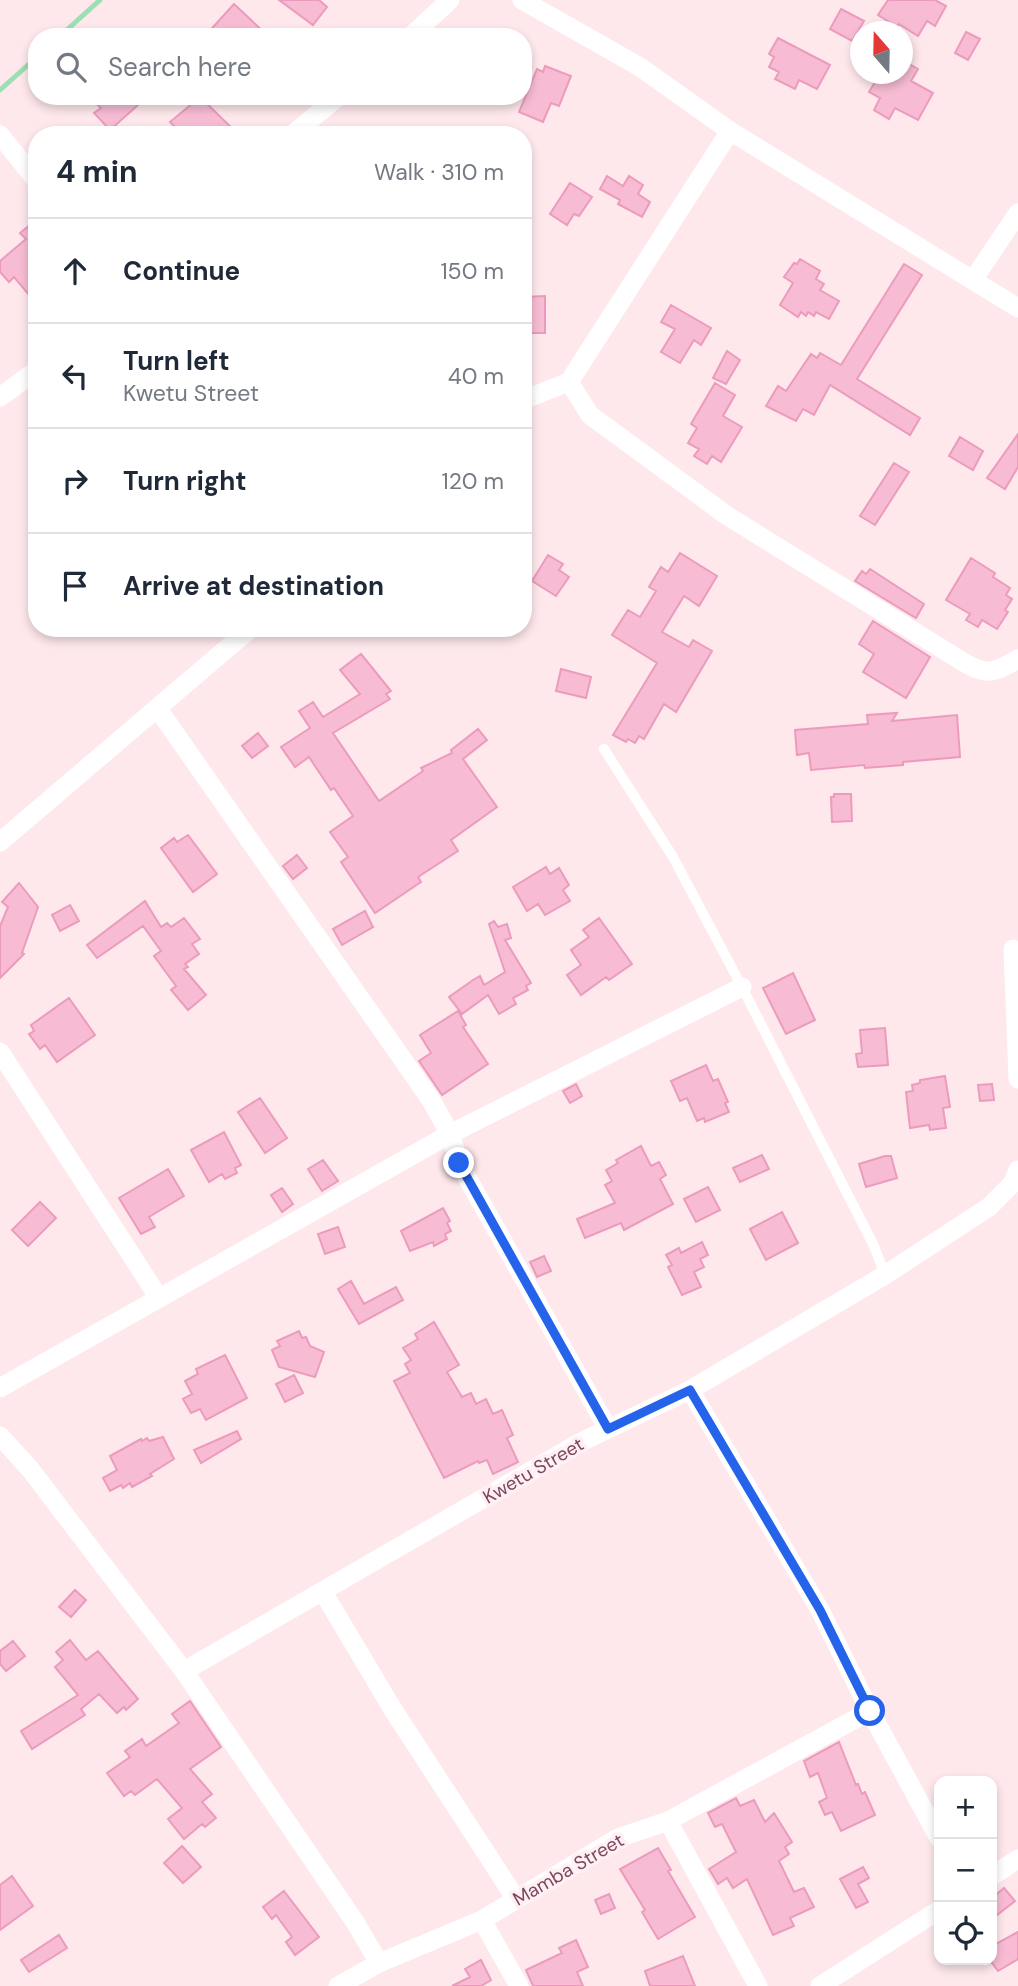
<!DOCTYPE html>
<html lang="en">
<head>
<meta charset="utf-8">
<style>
  body { margin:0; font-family:"DM Sans",sans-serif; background:#f2f2f3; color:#1f2937 }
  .controls { position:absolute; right:21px; bottom:21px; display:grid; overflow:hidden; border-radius:14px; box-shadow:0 4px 10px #0003 }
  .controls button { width:63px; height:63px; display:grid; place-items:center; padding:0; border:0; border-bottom:2px solid #e0e1e3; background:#fff; color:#1f2937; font:35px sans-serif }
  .compass { position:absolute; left:850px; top:21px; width:63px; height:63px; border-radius:50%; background:#fff; box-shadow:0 4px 10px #0003; rotate:340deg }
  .stop { position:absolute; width:21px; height:21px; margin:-16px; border:5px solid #2563eb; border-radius:50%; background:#fff }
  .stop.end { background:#2563eb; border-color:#fff; box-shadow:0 2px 7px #0008 }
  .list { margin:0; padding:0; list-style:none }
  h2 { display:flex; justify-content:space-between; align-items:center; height:91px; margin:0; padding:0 28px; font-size:30px }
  h2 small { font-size:23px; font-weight:400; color:#747a83 }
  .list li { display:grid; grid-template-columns:46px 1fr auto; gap:21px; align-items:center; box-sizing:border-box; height:105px; padding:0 28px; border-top:2px solid #e0e1e3 }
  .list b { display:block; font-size:26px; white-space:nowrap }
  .list p { margin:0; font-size:23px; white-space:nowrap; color:#747a83 }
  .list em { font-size:23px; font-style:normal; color:#747a83 }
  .icon { flex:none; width:38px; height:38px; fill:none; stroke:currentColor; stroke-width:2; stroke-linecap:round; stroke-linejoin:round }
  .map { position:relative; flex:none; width:1018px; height:1986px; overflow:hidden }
  .search { position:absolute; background:#fff; box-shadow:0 4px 10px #0003; left:28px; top:28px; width:504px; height:77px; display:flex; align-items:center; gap:18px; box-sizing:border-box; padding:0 24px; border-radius:28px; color:#747a83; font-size:26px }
  .panel { position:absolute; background:#fff; box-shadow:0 4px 10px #0003; left:28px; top:126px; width:504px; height:511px; border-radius:28px }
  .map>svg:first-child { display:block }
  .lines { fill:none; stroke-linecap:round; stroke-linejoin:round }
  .stream { stroke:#9edeb4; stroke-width:5 }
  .building { fill:#f7bcd4; stroke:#ec9bbd; stroke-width:2 }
  .lane { stroke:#fff; stroke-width:10 }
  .street { stroke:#fff; stroke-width:19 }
  .route { stroke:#2563eb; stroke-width:9 }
  .labels { text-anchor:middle; stroke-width:7; stroke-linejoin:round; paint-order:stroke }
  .street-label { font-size:19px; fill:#7c4860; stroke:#fff0f3 }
</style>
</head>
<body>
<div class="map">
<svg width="1018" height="1986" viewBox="0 0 1018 1986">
  <rect width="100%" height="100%" fill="#fee8ec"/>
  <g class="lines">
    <path class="stream" d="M59,37L100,0
      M0,90L37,57"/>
  </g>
  <path class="building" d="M279,0H319L327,7L313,25Z
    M888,0H935L946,6L935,26L927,21L918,36L899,24L897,27L878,15Z
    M234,4L269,37H204Z
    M841,9L864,21L852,41L830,29Z
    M966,32L980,39L968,60L955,53Z
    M778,38L830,65L817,89L799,80L795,89L775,79L779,72L769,67L774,57L769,54Z
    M902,60L918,69L911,81L933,93L918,120L895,108L889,119L874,110L880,98L869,92L880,74H902Z
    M545,66L571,76L559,106L551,103L543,122L519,112L537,69L543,72Z
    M89,96H129L138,105L110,130L94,113L101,108Z
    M200,97L239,135H183L170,122Z
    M607,176L623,186L629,176L643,185L638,194L650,202L642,217L618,204L620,200L600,189Z
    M570,183L592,197L579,216L574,214L567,225L550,214Z
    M31,224L37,230V289L29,295L14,277L9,282L0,272V261L26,239L20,233Z
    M800,259L820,271L816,279L824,284L820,290L839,301L829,319L816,312L814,316L808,312L806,316L801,312L798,317L780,305L793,283L784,277L794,263L797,264Z
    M904,264L922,275L857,379L920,418L910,435L830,385L814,415L803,409L796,421L766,406L778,386L786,391L811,354L817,358L820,353L841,365Z
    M545,296V333H523V297Z
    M671,305L711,328L701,345L694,340L680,363L661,352L675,329L661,322Z
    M727,351L740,360L726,384L713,378Z
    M715,383L735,395L723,416L742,427L721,462L712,456L707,464L694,456L699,449L688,443L697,428L691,424Z
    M1018,434V467L1005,489L987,478Z
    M960,437L983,451L973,470L949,456Z
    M894,463L909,472L875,525L860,516Z
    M680,553L717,576L699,606L684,596L662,632L689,647L693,640L712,651L676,712L664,704L644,739L639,736L635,743L628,739L626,742L613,735L657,663L612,635L628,610L640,617L656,591L649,587L661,567L668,572Z
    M548,555L563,564L559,570L569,577L556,596L532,581Z
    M971,558L995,573L993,577L1010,588L1006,595L1012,599L1005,610L1008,612L997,629L982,620L978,627L966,620L970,614L946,600Z
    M870,569L924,604L916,618L855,581L862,571L866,574Z
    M873,621L930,657L906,698L863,672L874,654L859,644Z
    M361,654L391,691L386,694L390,699L333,733L379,801L423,771L421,768L452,753L451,750L478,729L487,740L463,759L497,807L451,840L458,851L418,877L421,882L375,913L341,862L348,857L330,832L353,816L334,788L331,790L309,757L295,767L281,747L310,728L299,711L313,702L323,717L360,694L340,670Z
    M561,669L591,677L586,698L556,691Z
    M897,713L892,721L957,715L960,757L903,762V765L865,768L864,765L811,770L809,753L797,755L795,730L868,724L867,715Z
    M258,733L268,746L252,758L242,746Z
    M834,794H851L852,821L832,822L831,797H834Z
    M188,835L217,874L193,892L161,848L174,838L177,842Z
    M297,855L307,868L293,879L283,866Z
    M546,867L550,874L559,868L569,885L563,890L570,901L545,915L538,904L527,911L513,887Z
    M19,883L38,907L22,953L24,954L0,978V926L8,907L2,902Z
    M145,901L161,927L167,923L171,927L184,918L200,939L192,944L199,954L185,964L188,967L184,969L206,995L188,1010L171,990L176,986L154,956L161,951L143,926L97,958L87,945Z
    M70,905L79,921L60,931L52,915Z
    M365,911L373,927L342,945L333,929Z
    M599,918L632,964L609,980L606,977L581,995L567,975L581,965L571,950L589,937L583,930Z
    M494,921L498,927L507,924L511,938L505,940L531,983L526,986L528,990L513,998L516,1004L499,1014L488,995L462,1014L449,997L473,980L480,976L484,985L505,972L489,924Z
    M793,973L815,1020L786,1034L763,988Z
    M69,998L95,1035L57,1062L45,1045L40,1049L29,1034L34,1031L31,1025Z
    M458,1011L466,1025L463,1027L488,1064L442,1095L419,1061L431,1053L420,1035Z
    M885,1028L888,1065L858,1067L856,1054L862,1053L860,1030Z
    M706,1065L713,1081L718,1079L728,1102L725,1103L729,1112L705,1122L704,1118L697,1121L687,1098L680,1101L671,1081Z
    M945,1076L950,1107L943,1108L946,1128L930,1130L929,1125L910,1128L906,1092L913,1091L912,1085L920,1083V1080Z
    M576,1084L582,1096L570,1103L563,1091Z
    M992,1084L994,1100L980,1101L978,1085Z
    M260,1098L287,1138L265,1153L238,1112Z
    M224,1132L241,1165L235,1168L237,1173L225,1179L222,1174L209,1182L191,1150Z
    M641,1146L651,1166L659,1162L666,1175L660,1179L673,1204L624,1230L621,1223L585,1238L577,1219L615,1203L605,1185L612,1181L606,1170L618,1163L616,1160Z
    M762,1155L769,1169L740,1182L733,1168Z
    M885,1156H891L897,1178L866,1187L859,1164Z
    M323,1160L338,1181L322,1191L308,1169Z
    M168,1169L184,1196L149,1217L155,1227L141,1234L119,1198Z
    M708,1187L720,1210L696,1222L684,1199Z
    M282,1188L293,1204L282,1212L271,1195Z
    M40,1202L56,1218L28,1246L12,1230Z
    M443,1208L450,1221L447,1223L451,1231L445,1234L447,1239L434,1246L433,1242L410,1251L401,1231Z
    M782,1212L798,1243L766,1260L750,1229Z
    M338,1227L345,1247L325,1254L318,1234Z
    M702,1242L708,1255L700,1259L704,1267L694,1272L701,1287L682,1295L668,1267L672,1265L666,1255L679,1248L681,1253Z
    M544,1256L551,1271L537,1277L530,1262Z
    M351,1281L364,1304L396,1287L403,1300L359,1324L338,1289Z
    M434,1322L459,1365L447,1372L462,1397L471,1393L476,1404L486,1399L493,1414L502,1410L513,1435L507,1438L518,1462L493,1474L487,1460L479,1463L478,1461L444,1478L394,1381L410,1373L405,1364L411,1360L403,1348L418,1339L415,1334Z
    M299,1331L302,1338L306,1337L310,1346L324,1352L315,1377L279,1367L272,1350L280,1346L277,1341Z
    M225,1355L247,1398L206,1420L200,1409L191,1413L183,1399L192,1394L185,1381L198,1374L196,1369Z
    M294,1375L303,1393L285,1402L276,1384Z
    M237,1431L241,1439L201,1463L194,1450Z
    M163,1437L174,1459L150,1474L152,1476L132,1487L130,1483L123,1488L121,1485L110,1491L103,1478L117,1470L110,1456L141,1439L142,1441L147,1438L149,1441Z
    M75,1590L86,1600L71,1617L59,1607Z
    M70,1640L86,1660L98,1651L138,1699L126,1710L124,1707L117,1713L99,1694L81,1709L85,1715L32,1749L21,1731L78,1695L55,1667L63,1660L56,1652Z
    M13,1641L25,1656L6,1671L0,1664V1651Z
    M190,1701L221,1747L190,1769L212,1794L202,1802L216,1818L205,1827L202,1824L184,1839L168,1819L182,1808L157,1779L135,1795L131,1791L124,1796L107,1773L130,1757L125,1751L142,1739L146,1746L179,1723L172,1714Z
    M839,1742L856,1785L858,1784L862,1794L865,1792L875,1815L841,1831L832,1812L825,1815L819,1802L827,1798L818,1773L810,1777L804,1761Z
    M736,1798L740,1806L754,1800L765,1822L774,1813L792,1842L785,1847L789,1854L779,1861L794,1892L804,1888L814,1907L790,1918L794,1926L773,1935L747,1879L733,1888L727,1878L718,1884L709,1869L736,1852L722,1824L715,1827L708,1813Z
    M182,1846L201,1867L183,1883L164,1863Z
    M658,1848L671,1870L668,1871L695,1917L658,1939L642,1912L645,1910L620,1869Z
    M863,1867L869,1878L858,1884L868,1902L856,1908L840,1879Z
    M12,1876L33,1906L0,1930V1885Z
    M1004,1888L1015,1901L992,1919V1898Z
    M284,1891L319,1937L295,1955L286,1942L292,1937L276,1915L272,1919L263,1907Z
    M609,1894L615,1908L601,1914L595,1900Z
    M1018,1932V1959L998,1971L992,1963V1946Z
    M59,1935L67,1948L29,1972L21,1960Z
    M576,1940L588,1967L577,1972L583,1986H533L526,1970L562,1953L559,1948Z
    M683,1956L695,1986H650L645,1971Z
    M481,1960L491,1980L481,1986H452L470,1977L465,1969Z"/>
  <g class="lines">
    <path class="lane" d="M604,749L673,857L742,987L874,1246L885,1275"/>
    <path class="street" d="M522,0L640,67L730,131L1018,308
      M410,37L450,0
      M0,135L37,181
      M292,135L339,96
      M973,280L1018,213
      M569,382L590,415L726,515L960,660C986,676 992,674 1018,659
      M0,397L37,370
      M523,400L569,382L730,131
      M158,709L431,1100L450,1134L459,1163L608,1429
      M0,842L251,628
      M1013,949L1018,1079
      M0,1052L159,1298
      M0,1388L450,1134L742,987
      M690,1390L820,1610L870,1711L939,1838
      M0,1436L30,1469L184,1671L355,1922L379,1963
      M323,1592L392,1708L516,1899
      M184,1671L581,1442L690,1390L885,1275L989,1207L1013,1183L1018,1170
      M668,1821L758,1986
      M992,1876L1018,1859
      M482,1920L519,1986
      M338,1986L379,1963L482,1920L618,1838L668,1821L870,1711
      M820,1986L939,1910"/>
  </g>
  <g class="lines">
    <path class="route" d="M459,1163L608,1429L690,1390L820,1610L870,1711"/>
  </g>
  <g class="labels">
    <g class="street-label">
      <text transform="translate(533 1470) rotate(-30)" y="7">Kwetu Street</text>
      <text transform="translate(568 1869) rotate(-30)" y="7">Mamba Street</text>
    </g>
  </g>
</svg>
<div class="controls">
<button>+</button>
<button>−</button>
<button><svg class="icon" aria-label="locate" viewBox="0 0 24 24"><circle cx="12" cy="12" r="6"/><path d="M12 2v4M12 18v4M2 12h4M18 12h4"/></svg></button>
</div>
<svg class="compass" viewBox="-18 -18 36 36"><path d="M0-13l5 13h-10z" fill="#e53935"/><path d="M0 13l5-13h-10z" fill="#747a83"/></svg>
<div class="stop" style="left:870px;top:1711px"></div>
<div class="stop end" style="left:459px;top:1163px"></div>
<div class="search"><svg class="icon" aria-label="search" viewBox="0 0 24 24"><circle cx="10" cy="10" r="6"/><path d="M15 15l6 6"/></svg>Search here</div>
<section class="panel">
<h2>4 min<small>Walk · 310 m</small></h2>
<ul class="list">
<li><svg class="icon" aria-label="ahead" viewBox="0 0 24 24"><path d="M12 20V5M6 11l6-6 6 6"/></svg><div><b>Continue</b></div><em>150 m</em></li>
<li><svg class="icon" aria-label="left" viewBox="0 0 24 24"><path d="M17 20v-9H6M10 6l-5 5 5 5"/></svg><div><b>Turn left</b><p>Kwetu Street</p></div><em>40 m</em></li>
<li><svg class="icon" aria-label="right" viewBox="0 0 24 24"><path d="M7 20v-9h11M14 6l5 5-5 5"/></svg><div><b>Turn right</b></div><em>120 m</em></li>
<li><svg class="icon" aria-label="arrive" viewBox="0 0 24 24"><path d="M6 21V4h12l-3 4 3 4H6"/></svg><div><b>Arrive at destination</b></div></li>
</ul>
</section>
</div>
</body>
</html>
